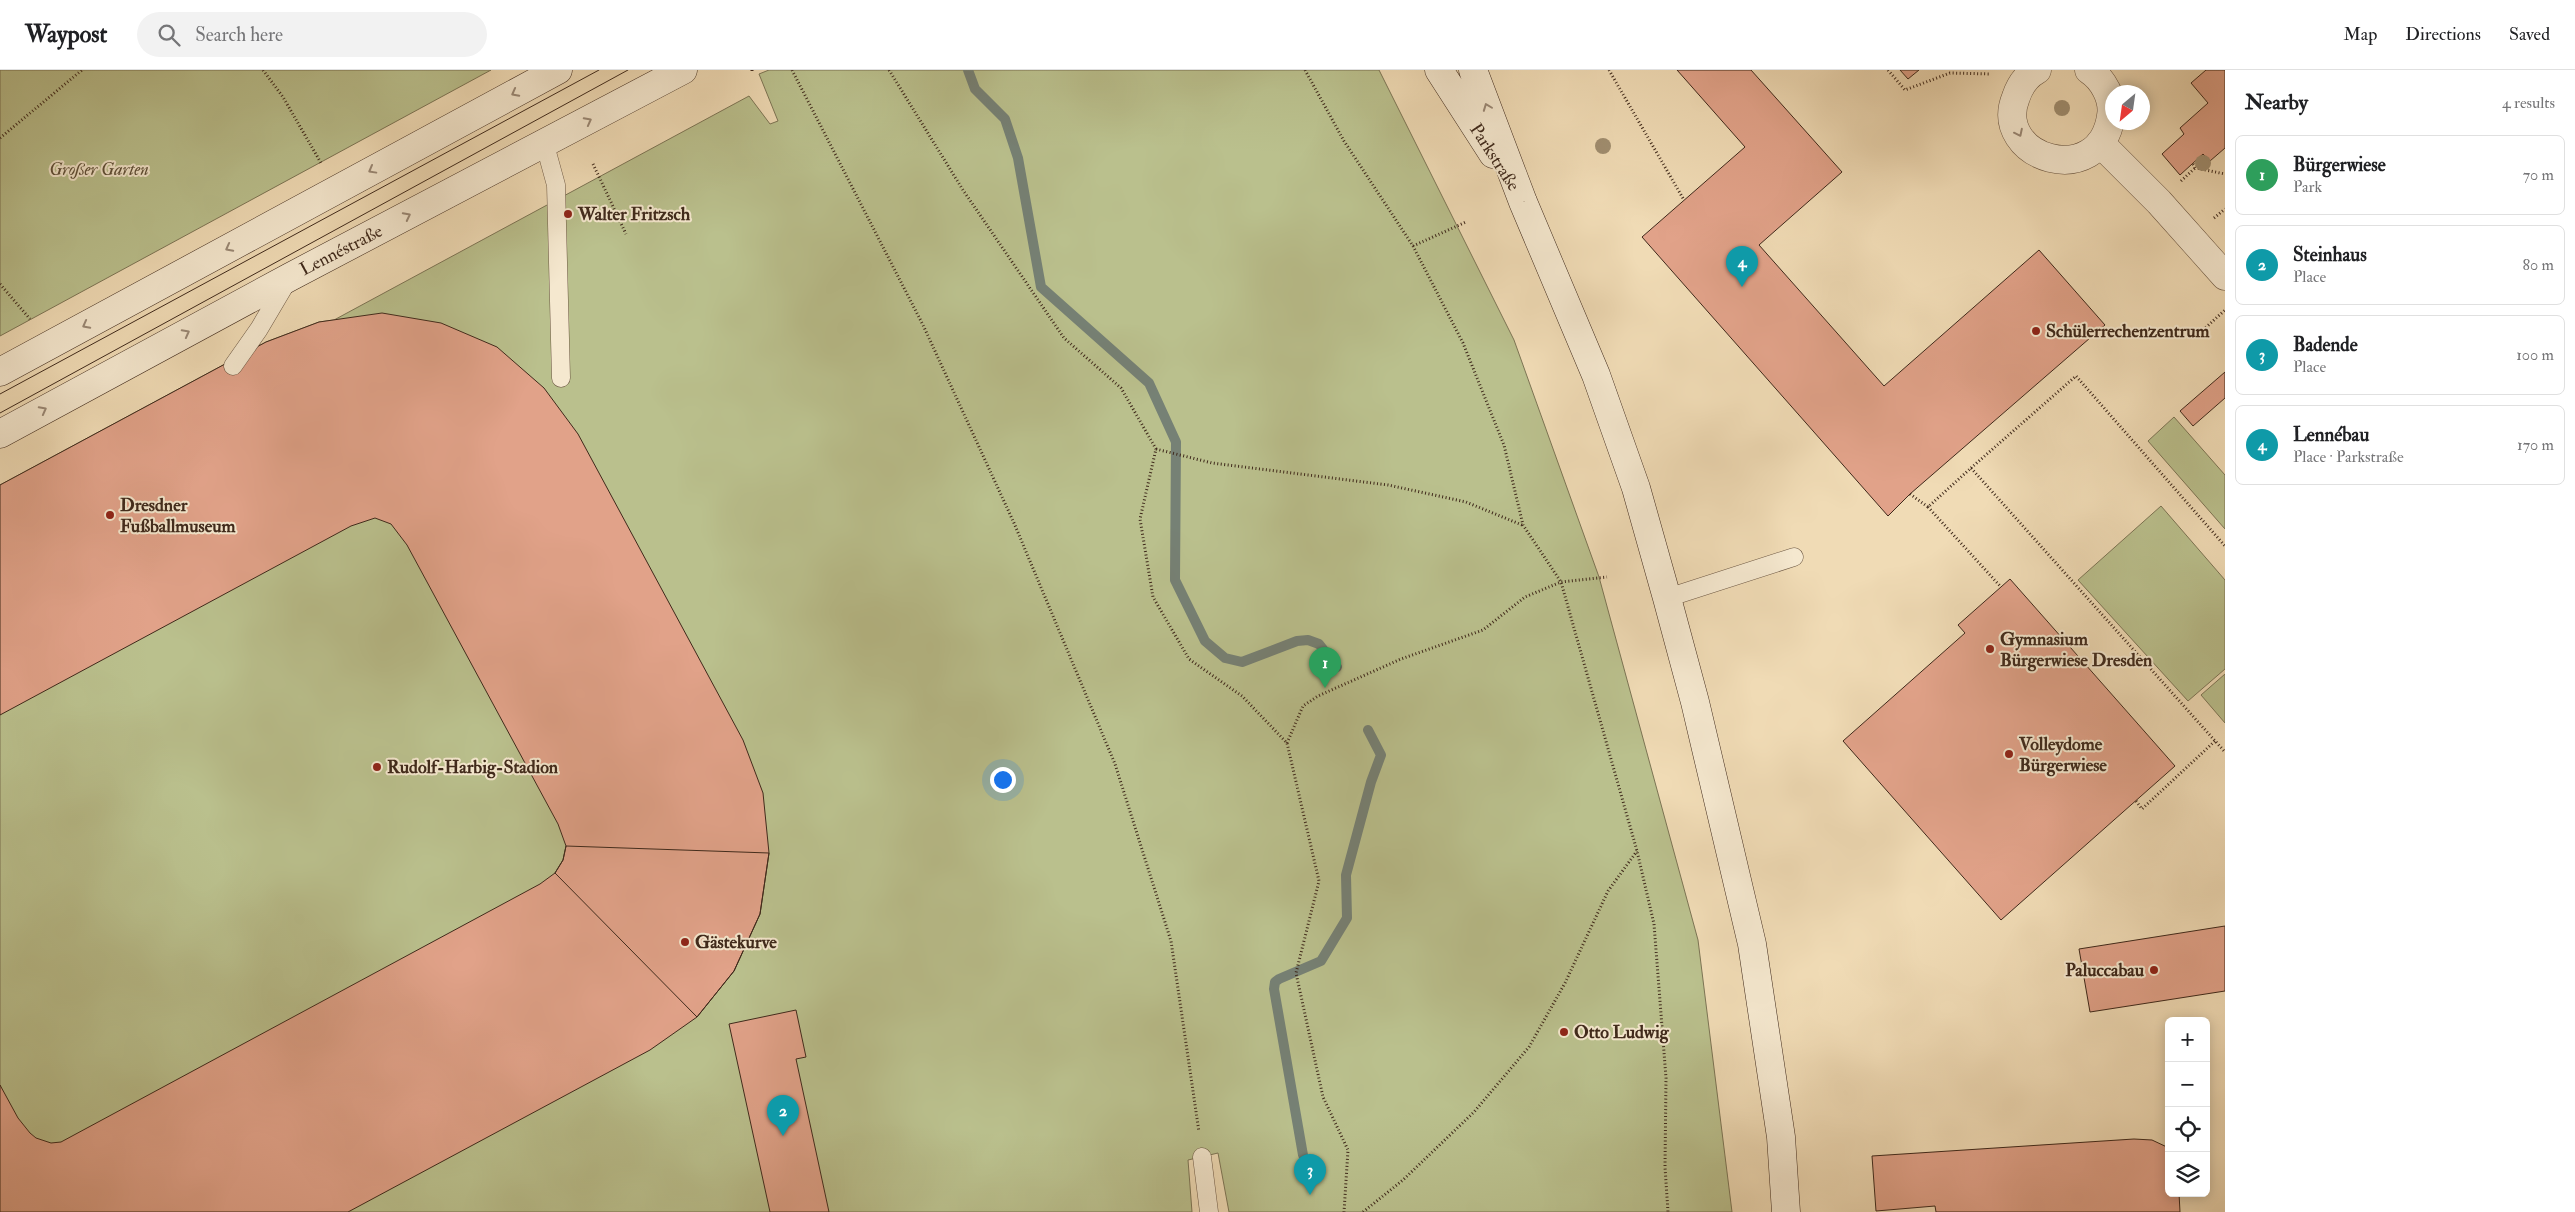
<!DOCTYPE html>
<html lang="en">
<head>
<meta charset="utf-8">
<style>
  body { margin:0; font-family:"IM FELL Double Pica",serif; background:#f2f2f2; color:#202124 }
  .controls { position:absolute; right:15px; bottom:15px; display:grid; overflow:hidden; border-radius:8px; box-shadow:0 2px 12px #0003 }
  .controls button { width:45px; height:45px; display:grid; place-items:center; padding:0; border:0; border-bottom:1px solid #e0e0e0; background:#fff; color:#202124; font:25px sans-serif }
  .compass { position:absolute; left:2105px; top:15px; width:45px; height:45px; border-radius:50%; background:#fff; box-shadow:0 2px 12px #0003; rotate:209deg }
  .you { position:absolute; left:1002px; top:709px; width:18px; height:18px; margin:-12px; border:4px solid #fff; border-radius:50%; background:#1a73e8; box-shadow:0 0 0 8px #1a73e833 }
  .badge { display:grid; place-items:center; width:32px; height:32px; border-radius:50%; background:#0b8043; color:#fff; font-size:16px; font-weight:700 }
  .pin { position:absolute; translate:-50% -41px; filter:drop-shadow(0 1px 2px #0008) }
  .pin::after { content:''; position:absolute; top:26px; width:18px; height:15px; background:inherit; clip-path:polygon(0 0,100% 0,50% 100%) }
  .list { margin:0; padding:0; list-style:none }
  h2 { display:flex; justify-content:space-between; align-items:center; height:65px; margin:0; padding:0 20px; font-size:21px }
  h2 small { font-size:16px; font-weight:400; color:#757577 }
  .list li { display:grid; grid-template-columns:32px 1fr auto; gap:15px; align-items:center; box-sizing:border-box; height:80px; margin:0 10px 10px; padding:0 10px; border:1px solid #e0e0e0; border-radius:8px }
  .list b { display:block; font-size:19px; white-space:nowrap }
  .list p { margin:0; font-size:16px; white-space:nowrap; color:#757577 }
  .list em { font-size:16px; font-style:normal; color:#757577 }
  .icon { flex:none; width:28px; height:28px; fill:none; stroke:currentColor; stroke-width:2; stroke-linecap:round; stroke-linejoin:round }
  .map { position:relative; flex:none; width:2225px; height:1142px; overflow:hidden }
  header { display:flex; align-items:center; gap:30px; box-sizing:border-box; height:70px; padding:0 25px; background:#fff; border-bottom:1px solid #e0e0e0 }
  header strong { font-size:24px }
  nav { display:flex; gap:28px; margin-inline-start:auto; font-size:18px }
  .search { width:350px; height:45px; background:#f2f2f2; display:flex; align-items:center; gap:12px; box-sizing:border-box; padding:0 18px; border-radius:28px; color:#757577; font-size:19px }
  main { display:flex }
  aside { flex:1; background:#fff }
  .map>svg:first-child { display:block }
  .green { fill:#bac08d; stroke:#7c7454 }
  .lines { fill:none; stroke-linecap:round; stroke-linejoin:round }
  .stream { stroke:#768175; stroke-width:10 }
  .building { fill:#e1a289; stroke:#3f291b }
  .lane-casing { stroke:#6b5642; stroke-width:19 }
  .street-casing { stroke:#6b5642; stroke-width:29 }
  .secondary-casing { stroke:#3f291b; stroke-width:29 }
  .path { stroke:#3f291b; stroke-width:3; stroke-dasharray:1 2.5; stroke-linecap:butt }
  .lane { stroke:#f5e8cf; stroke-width:18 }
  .street { stroke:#f5e8cf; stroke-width:28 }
  .secondary { stroke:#f5e8cf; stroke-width:28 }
  .tram { stroke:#3f291b; stroke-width:1 }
  .tree { fill:#a08e70 }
  .oneway { stroke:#9a8875 }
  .poi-dot { fill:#8f2418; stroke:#f5e8cf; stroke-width:2 }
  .labels { text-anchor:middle; stroke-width:4; stroke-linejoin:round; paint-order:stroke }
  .street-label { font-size:18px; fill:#3f291b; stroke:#f5e8cf }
  .park-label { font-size:18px; font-style:italic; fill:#5e4f38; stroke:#f5e8cf }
  .poi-label { font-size:18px; font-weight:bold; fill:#3f291b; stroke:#f5e8cf; text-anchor:start }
</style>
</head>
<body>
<header>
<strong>Waypost</strong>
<div class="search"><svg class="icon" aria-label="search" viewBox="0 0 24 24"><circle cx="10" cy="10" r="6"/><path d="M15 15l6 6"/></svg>Search here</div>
<nav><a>Map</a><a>Directions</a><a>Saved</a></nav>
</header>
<main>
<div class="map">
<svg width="2225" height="1142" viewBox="0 0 2225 1142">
  <rect width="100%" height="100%" fill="#f0dbb5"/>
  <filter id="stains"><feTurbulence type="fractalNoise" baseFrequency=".004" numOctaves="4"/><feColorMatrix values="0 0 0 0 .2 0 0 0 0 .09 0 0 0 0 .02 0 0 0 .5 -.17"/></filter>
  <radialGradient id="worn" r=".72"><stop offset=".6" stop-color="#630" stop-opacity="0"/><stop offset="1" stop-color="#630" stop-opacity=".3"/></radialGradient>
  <path class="green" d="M0,0H491L0,266Z
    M769,0H1379L1514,270L1599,507L1698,870L1732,1142H1229L1218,1083L1188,1090L1192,1142H0V415L266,272L319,252L334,250L749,26L770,54L778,51L759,4Z
    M2174,347L2225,405V459L2148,371Z
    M2161,436L2225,510V599L2188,631L2078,510Z
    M2225,604V653L2201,625Z"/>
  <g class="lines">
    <path class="stream" d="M968,0L975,19L1005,49L1018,88L1041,217L1149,313L1176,372L1175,510L1205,571L1225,588L1242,592L1297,571L1308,570L1319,574L1337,597
      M1303,1085L1274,919L1275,912L1279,909L1321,891L1347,848L1346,805L1371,712L1381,685L1368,660"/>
  </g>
  <path class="building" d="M1677,0H1751L1842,102L1759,175L1884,316L2039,180L2105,255L1910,424L1888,446L1642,167L1745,77Z
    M1900,0H1919L1908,9Z
    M2206,0H2225V78L2210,91L2203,84L2180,105L2162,84L2184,64L2180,58L2208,33L2191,13Z
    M382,243L441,253L497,277L544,318L578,364L743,670L763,723L769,783L760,844L734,901L697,947L650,980L348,1142H0V1015L18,1048L30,1063L36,1068L51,1073L61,1072L540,814L555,803L563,790L566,776L558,754L407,475L391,454L375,448L351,456L0,645V415L266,272L319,252Z
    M2225,302V328L2193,356L2180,341Z
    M2010,509L2175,696L2001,850L1843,671L1965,563L1958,555Z
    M566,776L769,783L760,844L734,901L697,947L555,803L563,790Z
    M2225,856V921L2090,942L2079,879Z
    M796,940L806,987L796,989L829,1142H770L729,954Z
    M2134,1069L2152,1070L2169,1078V1123H2179L2180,1142H1936L1935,1136L1876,1141L1872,1086Z"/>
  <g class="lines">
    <defs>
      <path id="lane" d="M545,75L556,115L561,308
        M233,296L259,259L288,210
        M1667,528L1794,487
        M1202,1087L1209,1142"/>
      <path id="street" d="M2037,0C2026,6 2020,15 2016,27C1991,88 2100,122 2111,46C2114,29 2103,9 2089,0
        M2100,73L2159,132L2225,206"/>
      <path id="secondary" d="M1439,0L1493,84
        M1473,0L1523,132L1596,305L1636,418L1667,528L1695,632L1752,874L1781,1067L1786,1142
        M0,302L558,0
        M0,364L290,207L683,0"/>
    </defs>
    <use href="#lane" class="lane-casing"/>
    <use href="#street" class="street-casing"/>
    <use href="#secondary" class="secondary-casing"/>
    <path class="path" d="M263,0L283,27L321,93
      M752,0V1
      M792,0L923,255L1014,453L1115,694L1171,871L1199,1062
      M889,0L963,120L1064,268L1121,318L1156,379L1140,449L1153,527L1189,589L1242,626L1287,673L1319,811L1296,903L1323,1027L1348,1080L1344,1142
      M1305,0L1344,71L1413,176L1463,273L1504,375L1523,455L1561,512L1637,781L1654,854L1666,1008L1665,1097L1668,1142
      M1609,0L1684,130
      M1888,0L1905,20L1950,3L1991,4
      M0,68L82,0
      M593,94L626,164
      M2193,94L2196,98L2225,104
      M2181,111L2207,87
      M2214,148L2225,139
      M1413,176L1466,152
      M0,214L30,249
      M2203,260L2225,240
      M1156,379L1212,393L1388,415L1466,432L1522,455
      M1971,398L2076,306L2225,476
      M1910,424L1928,437L1971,398L2225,682
      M1928,437L2001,517
      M1287,673L1303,636L1318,626L1401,589L1483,560L1525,527L1561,512L1607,507
      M2136,731L2142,739L2215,671
      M1363,1142L1403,1110L1474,1042L1529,977L1565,913L1608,821L1637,781"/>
    <use href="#lane" class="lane"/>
    <use href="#street" class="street"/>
    <use href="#secondary" class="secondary"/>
    <path class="tram" d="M0,324L599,0
      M0,343L628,0"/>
  </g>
  <g class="tree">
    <circle cx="2062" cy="38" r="8"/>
    <circle cx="1603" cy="76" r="8"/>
    <circle cx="2203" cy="93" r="8"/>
  </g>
  <defs><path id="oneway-chevron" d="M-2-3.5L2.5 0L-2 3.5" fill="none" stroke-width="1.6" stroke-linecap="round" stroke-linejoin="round" transform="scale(1.25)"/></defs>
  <g class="oneway">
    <use href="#oneway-chevron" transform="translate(515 23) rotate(152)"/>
    <use href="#oneway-chevron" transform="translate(1487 37) rotate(-111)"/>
    <use href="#oneway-chevron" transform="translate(588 51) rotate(-28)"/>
    <use href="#oneway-chevron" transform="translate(2019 63) rotate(64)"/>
    <use href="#oneway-chevron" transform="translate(372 100) rotate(151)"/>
    <use href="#oneway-chevron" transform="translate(407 146) rotate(-27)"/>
    <use href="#oneway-chevron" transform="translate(229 178) rotate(152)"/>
    <use href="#oneway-chevron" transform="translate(86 255) rotate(152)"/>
    <use href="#oneway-chevron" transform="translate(186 263) rotate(-28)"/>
    <use href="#oneway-chevron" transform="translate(43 340) rotate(-28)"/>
  </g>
  <g class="poi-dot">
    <circle cx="568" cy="144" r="5"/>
    <circle cx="2036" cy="261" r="5"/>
    <circle cx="110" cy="445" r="5"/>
    <circle cx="1990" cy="579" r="5"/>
    <circle cx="2009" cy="684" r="5"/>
    <circle cx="377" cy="697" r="5"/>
    <circle cx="685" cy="872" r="5"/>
    <circle cx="2154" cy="900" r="5"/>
    <circle cx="1564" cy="962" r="5"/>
  </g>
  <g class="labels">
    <g class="street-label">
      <text transform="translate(1495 87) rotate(57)" y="6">Parkstraße</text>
      <text transform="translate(341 180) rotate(-27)" y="6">Lennéstraße</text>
    </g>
    <g class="park-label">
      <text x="99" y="105">Großer Garten</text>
    </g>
    <g class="poi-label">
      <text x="578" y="150">Walter Fritzsch</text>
      <text x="2046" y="267">Schülerrechenzentrum</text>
      <text x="120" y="441">Dresdner<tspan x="120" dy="21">Fußballmuseum</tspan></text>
      <text x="2000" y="575">Gymnasium<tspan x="2000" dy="21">Bürgerwiese Dresden</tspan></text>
      <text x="2019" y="680">Volleydome<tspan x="2019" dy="21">Bürgerwiese</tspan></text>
      <text x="387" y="703">Rudolf-Harbig-Stadion</text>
      <text x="695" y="878">Gästekurve</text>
      <text x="2144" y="906" text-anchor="end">Paluccabau</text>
      <text x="1574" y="968">Otto Ludwig</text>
    </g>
  </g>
  <rect width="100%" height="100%" filter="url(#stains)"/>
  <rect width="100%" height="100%" fill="url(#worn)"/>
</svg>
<div class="controls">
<button>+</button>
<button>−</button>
<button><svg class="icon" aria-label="locate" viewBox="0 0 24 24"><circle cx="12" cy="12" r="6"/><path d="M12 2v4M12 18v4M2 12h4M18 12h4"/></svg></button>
<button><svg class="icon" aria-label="layers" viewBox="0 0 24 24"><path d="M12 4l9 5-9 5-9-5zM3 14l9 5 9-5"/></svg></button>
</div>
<svg class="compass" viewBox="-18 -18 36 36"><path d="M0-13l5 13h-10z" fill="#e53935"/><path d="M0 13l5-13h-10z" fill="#757577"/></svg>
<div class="you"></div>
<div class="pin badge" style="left:1325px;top:618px;background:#2e9e5b">1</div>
<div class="pin badge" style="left:783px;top:1066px;background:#0f9aa8">2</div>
<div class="pin badge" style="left:1310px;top:1125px;background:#0f9aa8">3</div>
<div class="pin badge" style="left:1742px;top:217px;background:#0f9aa8">4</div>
</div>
<aside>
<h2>Nearby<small>4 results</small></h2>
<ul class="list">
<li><span class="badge" style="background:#2e9e5b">1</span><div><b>Bürgerwiese</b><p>Park</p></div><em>70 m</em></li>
<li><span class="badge" style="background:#0f9aa8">2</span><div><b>Steinhaus</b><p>Place</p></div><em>80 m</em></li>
<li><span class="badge" style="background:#0f9aa8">3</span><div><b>Badende</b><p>Place</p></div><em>100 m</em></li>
<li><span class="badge" style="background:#0f9aa8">4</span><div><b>Lennébau</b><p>Place · Parkstraße</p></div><em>170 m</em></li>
</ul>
</aside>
</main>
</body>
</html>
